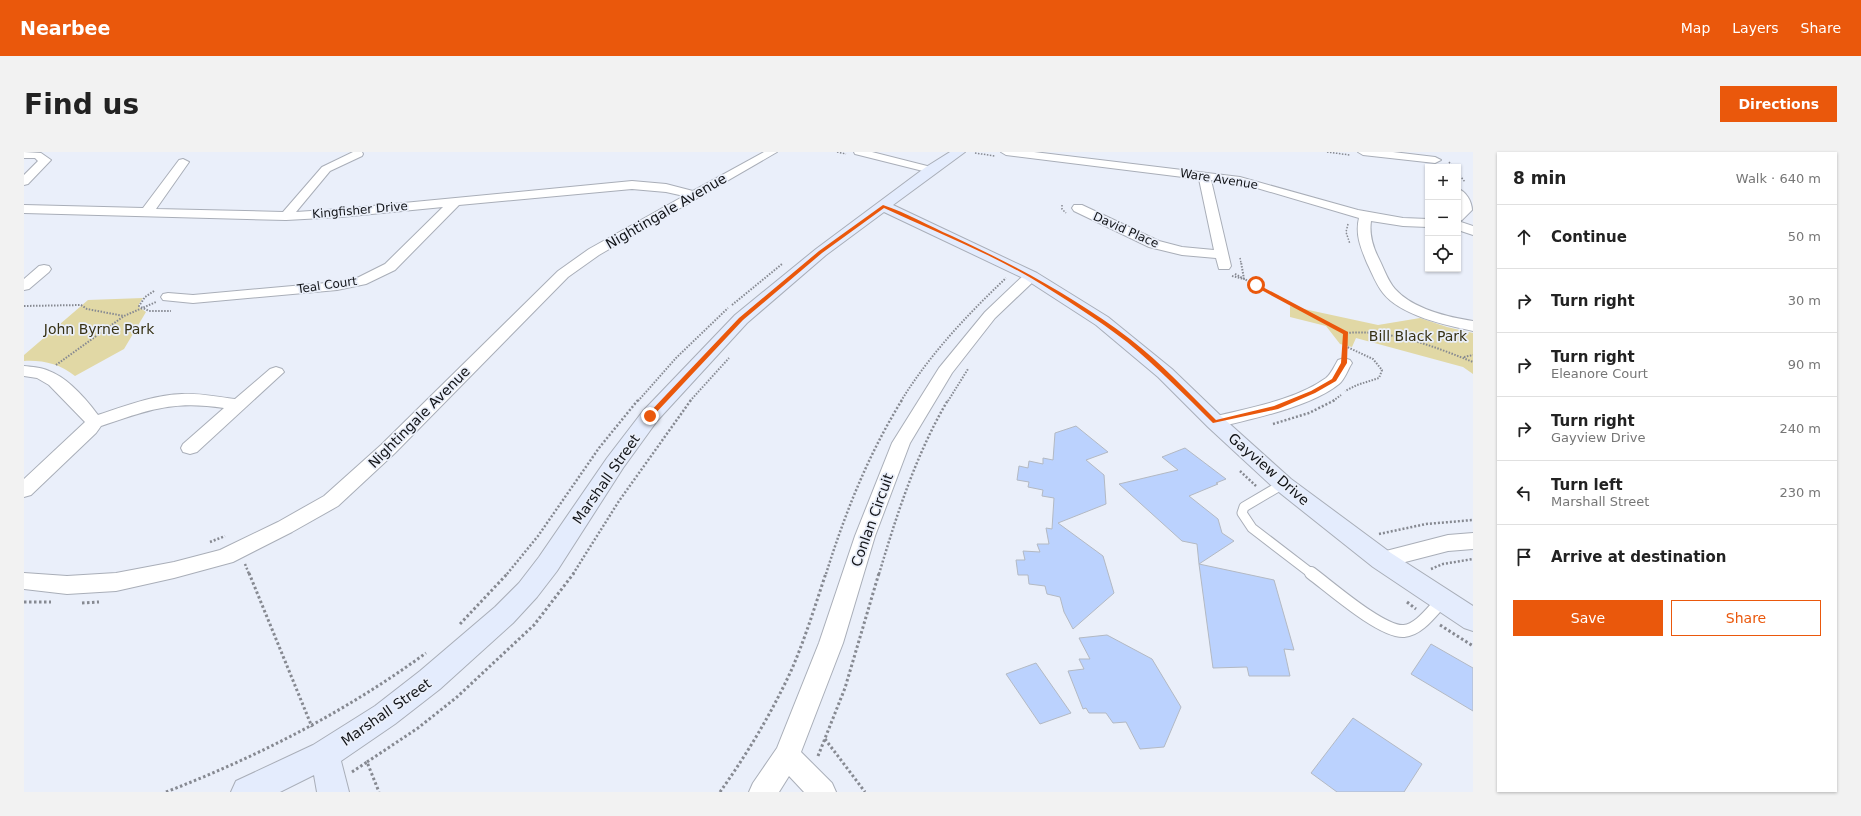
<!DOCTYPE html>
<html lang="en">
<head>
<meta charset="utf-8">
<style>
  body { margin:0; font-family:"DejaVu Sans",sans-serif; background:#f2f2f2; color:#222 }
  .controls { position:absolute; right:12px; top:12px; display:grid; overflow:hidden; border-radius:0px; box-shadow:0 1px 3px #0004 }
  .controls button { width:36px; height:36px; display:grid; place-items:center; padding:0; border:0; border-bottom:1px solid #e0e0e0; background:#fff; color:#222; font:20px sans-serif }
  .stop { position:absolute; width:12px; height:12px; margin:-9px; border:3px solid #ea580c; border-radius:50%; background:#fff }
  .stop.end { background:#ea580c; border-color:#fff; box-shadow:0 1px 4px #0008 }
  .list { margin:0; padding:0; list-style:none }
  h2 { display:flex; justify-content:space-between; align-items:center; height:52px; margin:0; padding:0 16px; font-size:17px }
  h2 small { font-size:13px; font-weight:400; color:#767676 }
  .list li { display:grid; grid-template-columns:26px 1fr auto; gap:12px; align-items:center; box-sizing:border-box; height:64px; padding:0 16px; border-top:1px solid #e0e0e0 }
  .list b { display:block; font-size:15px; white-space:nowrap }
  .list p { margin:0; font-size:13px; white-space:nowrap; color:#767676 }
  .list em { font-size:13px; font-style:normal; color:#767676 }
  .actions { display:flex; gap:8px; padding:12px 16px }
  .actions a { flex:1; padding:9px 0; border:1px solid #ea580c; border-radius:0px; text-align:center; font-size:14px; color:#ea580c }
  .actions .main { background:#ea580c; color:#fff }
  .icon { flex:none; width:22px; height:22px; fill:none; stroke:currentColor; stroke-width:2; stroke-linecap:round; stroke-linejoin:round }
  .map { position:relative; flex:none; width:1449px; height:640px; overflow:hidden; border-radius:0px }
  header { display:flex; align-items:center; gap:24px; box-sizing:border-box; height:56px; padding:0 20px; background:#ea580c; color:#fff }
  header strong { font-size:19px }
  nav { display:flex; gap:22px; margin-inline-start:auto; font-size:14px }
  .intro { display:flex; align-items:center; justify-content:space-between; box-sizing:border-box; height:96px; padding:0 24px }
  h1 { margin:0; font-size:28px }
  .button { padding:10px 18px; border-radius:0px; background:#ea580c; color:#fff; font-size:14px; font-weight:700 }
  main { display:flex; gap:24px; padding:0 24px }
  aside { flex:1; background:#fff; border-radius:0px; box-shadow:0 1px 3px #0004 }
  .map>svg:first-child { display:block }
  .green { fill:#e1d8a5 }
  .building { fill:#bbd2fe; stroke:#b3b9c3 }
  .lines { fill:none; stroke-linecap:round; stroke-linejoin:round }
  .lane-far1-casing { stroke:#a9aeb8; stroke-width:11 }
  .lane-casing { stroke:#a9aeb8; stroke-width:14 }
  .street-casing { stroke:#a9aeb8; stroke-width:2 }
  .secondary-casing { stroke:#a9aeb8; stroke-width:2 }
  .path-far3 { stroke:#868991; stroke-width:1.5; stroke-dasharray:1.5 1.5; stroke-linecap:butt }
  .path-far2 { stroke:#868991; stroke-width:2; stroke-dasharray:1.5 1.5; stroke-linecap:butt }
  .path-far1 { stroke:#868991; stroke-width:2.5; stroke-dasharray:2 2; stroke-linecap:butt }
  .path { stroke:#868991; stroke-width:3; stroke-dasharray:2.5 2.5; stroke-linecap:butt }
  .lane-far1 { stroke:#fff; stroke-width:9 }
  .lane { stroke:#fff; stroke-width:12 }
  .street { fill:#fff; fill-rule:evenodd }
  .secondary { fill:#e4ecfd; fill-rule:evenodd }
  .route { fill:#ea580c }
  .labels { text-anchor:middle; stroke-width:3.5; stroke-linejoin:round; paint-order:stroke }
  .far-street-label { font-size:12px; fill:#121418; stroke:#eaeffa }
  .street-label { font-size:14px; fill:#121418; stroke:#eaeffa }
  .park-label { font-size:14px; fill:#363114; stroke:#eaeffa }
</style>
</head>
<body>
<header>
<strong>Nearbee</strong>
<nav><a>Map</a><a>Layers</a><a>Share</a></nav>
</header>
<div class="intro"><h1>Find us</h1><a class="button">Directions</a></div>
<main>
<div class="map">
<svg width="1449" height="640" viewBox="0 0 1449 640">
  <rect width="100%" height="100%" fill="#eaeffa"/>
  <path class="green" d="M119,146L115,152V155L122,160L100,197L51,224C36,212 19,208 0,209V203L64,148Z
    M1266,154L1354,173L1396,166L1423,175L1449,181V222L1439,215L1332,186L1328,195L1316,192L1302,174L1266,165Z"/>
  <path class="building" d="M1052,274L1084,300L1062,308L1080,323L1082,352L1034,371L1079,404L1090,441L1049,477L1040,460L1036,445L1023,442L1021,434L1005,432L1004,423H994L992,408H1001L999,399L1016,400L1013,392H1025L1022,376L1028,377L1030,346L1018,344L1019,338L1004,335L1005,330L993,328L995,314L1004,316L1005,309L1019,312V306L1029,308L1031,281Z
    M1161,296L1202,327L1192,331L1194,332L1165,344L1194,367L1198,381L1210,389L1175,412L1173,392L1158,389L1095,332L1154,318L1138,305Z
    M1175,412L1250,428L1270,498L1260,497L1266,524H1225L1223,515L1189,516Z
    M1083,483L1128,507L1157,555L1140,595L1116,597L1102,570L1089,571L1082,561H1065L1062,556L1059,557L1044,519L1060,517L1055,507H1066L1055,486Z
    M1407,492L1449,516V559L1387,522Z
    M1012,511L1047,561L1016,572L982,522Z
    M1329,566L1398,612L1380,640H1313L1287,621Z"/>
  <g class="lines">
    <defs>
      <path id="lane-far1" d="M1259,332L1220,355L1218,361L1228,376L1288,422"/>
      <path id="lane" d="M1287,421C1306,435 1358,481 1380,479C1395,478 1408,459 1418,449"/>
      <path id="street" d="M0,0L17,1L27,8L4,32L0,33V23L14,9L11,6H0Z
        M329,0H338L339,2L338,4L306,19L272,60L317,57L608,29L642,32L669,39L740,0H753L575,103L544,125L371,301L314,354L268,380L209,410L150,426L92,439L43,442L0,437V421L43,424L92,421L150,410L196,398L254,370L300,344L357,293L534,119L565,97L660,44L642,40L608,37L435,53L371,118L342,132L313,138L169,151L139,148L137,145L139,142L144,141L169,143L313,130L333,126L361,112L419,55L317,65L262,68L0,61V53L119,56L155,8L159,7L165,10L132,57L259,60L298,15Z
        M830,0H848L911,16L913,18L907,21L831,2Z
        M977,0H1010L1216,25L1334,58L1379,66L1404,67V75L1379,74L1347,69C1345,83 1349,95 1355,107C1360,117 1364,129 1371,137C1389,157 1423,165 1449,169V179C1422,173 1377,164 1359,141C1352,132 1348,121 1343,111C1337,96 1331,83 1335,66L1216,31L1187,28L1207,114L1205,117H1195L1192,106L1158,103L1125,95L1050,59L1048,56L1050,53H1058L1135,89L1158,95L1190,98L1175,27L982,3Z
        M1334,0H1369L1411,5L1417,8L1411,11L1339,3Z
        M1434,37C1442,39 1448,50 1448,58L1438,68L1434,69L1436,52L1434,49Z
        M1434,69L1449,74V83L1434,78Z
        M20,113L25,114L27,117L25,120L5,137L0,138V127L15,114Z
        M1007,120L1012,121L1014,124L1012,127L971,166L928,221L886,291L851,384L819,491L777,600L808,631L812,640H780L765,624L755,640H725L729,631L753,596L795,491L831,384L868,291L915,216L961,160L1002,121Z
        M1320,206L1326,208L1328,211C1324,217 1321,227 1315,232C1287,255 1227,267 1191,276L1185,274L1182,270L1185,266C1223,256 1270,249 1302,226C1307,222 1311,213 1314,208Z
        M0,214C8,215 17,215 25,219C44,226 62,247 74,263C101,254 129,243 158,242C176,241 193,245 211,247L246,217L252,215L258,217L260,220L173,300L166,302L159,300L157,296L159,292L200,256C149,248 124,258 77,274L72,281L7,343L0,345V327L61,270L25,233L13,226L0,224Z
        M1449,381V397L1424,399L1358,416L1350,414L1347,408L1350,402L1358,400L1424,383Z"/>
      <path id="secondary" d="M926,0H941L869,53L1013,121L1084,165L1148,217L1198,265L1267,327L1367,401L1449,454V479L1440,476L1349,415L1251,337L1184,275L1134,225L1072,173L1001,127L860,60L802,103L723,171L633,269L599,316L533,419L513,445L489,471L416,537L371,572L317,609L325,640H293L290,623L256,640H207L212,629L289,593L351,554L396,519L471,455L495,431L515,405L583,306L619,259L711,163L792,97L902,15Z"/>
    </defs>
    <use href="#lane-far1" class="lane-far1-casing"/>
    <use href="#lane" class="lane-casing"/>
    <use href="#street" class="street-casing"/>
    <use href="#secondary" class="secondary-casing"/>
    <path class="path-far3" d="M813,0L822,2
      M1303,0L1326,3
      M951,1L971,4
      M1425,10L1429,15
      M1434,21L1441,30
      M1038,53V57L1042,61
      M1324,72L1322,80L1326,92
      M1216,106L1217,111"/>
    <path class="path-far2" d="M1211,122L1322,181C1366,177 1409,194 1449,210
      M1208,124L1220,127L1217,110
      M130,139L121,145L115,154L125,159H147
      M708,153L758,112
      M0,154L57,153L63,157L100,164
      M1321,194L1349,207L1358,218L1355,226L1333,233L1321,239
      M1321,194L1322,181
      M1440,205L1449,203
      M32,213L100,164L132,150
      M614,249L652,206L704,156
      M666,249L705,206
      M877,249C906,202 943,163 982,126
      M924,249L944,217
      M1309,249L1317,243"/>
    <path class="path-far1" d="M1249,272L1285,261L1311,248
      M1216,319L1232,334
      M1355,382L1402,372L1449,368
      M186,390L201,384
      M221,412L225,422
      M1407,417L1419,412L1449,407
      M483,422L514,384L575,296L614,248
      M549,422L595,349L667,248
      M802,422C821,361 844,303 878,248
      M855,422C873,362 892,302 924,248"/>
    <path class="path" d="M225,421L288,575
      M0,450H27
      M1383,450L1392,457
      M58,451L75,450
      M436,472L484,421
      M1416,473L1449,494
      M801,587L841,640
      M794,604L821,536L855,421
      M343,610L394,576L433,545L510,473L550,421
      M328,620L343,610L355,640
      M142,640C235,604 321,560 402,501
      M696,640C723,602 747,562 767,519C781,487 791,454 802,421"/>
    <use href="#lane-far1" class="lane-far1"/>
    <use href="#lane" class="lane"/>
    <use href="#street" class="street"/>
    <use href="#secondary" class="secondary"/>
  </g>
  <path class="route" d="M859,53C883,61 905,74 928,84C992,114 1049,144 1106,187C1137,211 1164,240 1192,268L1250,254L1287,239L1308,227L1317,211L1319,182L1230,134V132H1233L1324,180L1323,211L1312,229L1291,241L1254,257L1189,271C1161,243 1133,215 1103,190C1073,167 1040,146 1007,126C961,99 909,79 860,56L798,101L719,168L628,265H623V263L715,166L795,99Z"/>
  <g class="labels">
    <g class="far-street-label">
      <text transform="translate(1195 27) rotate(9)" y="4">Ware Avenue</text>
      <text transform="translate(336 58) rotate(-5)" y="4">Kingfisher Drive</text>
      <text transform="translate(1102 78) rotate(24)" y="4">David Place</text>
      <text transform="translate(303 133) rotate(-8)" y="4">Teal Court</text>
    </g>
    <g class="street-label">
      <text transform="translate(642 59) rotate(-30)" y="5">Nightingale Avenue</text>
      <text transform="translate(395 265) rotate(-45)" y="5">Nightingale Avenue</text>
      <text transform="translate(1245 317) rotate(41)" y="5">Gayview Drive</text>
      <text transform="translate(582 327) rotate(-55)" y="5">Marshall Street</text>
      <text transform="translate(848 368) rotate(-70)" y="5">Conlan Circuit</text>
      <text transform="translate(362 560) rotate(-35)" y="5">Marshall Street</text>
    </g>
    <g class="park-label">
      <text x="75" y="182">John Byrne Park</text>
      <text x="1394" y="189">Bill Black Park</text>
    </g>
  </g>
</svg>
<div class="controls">
<button>+</button>
<button>−</button>
<button><svg class="icon" aria-label="locate" viewBox="0 0 24 24"><circle cx="12" cy="12" r="6"/><path d="M12 2v4M12 18v4M2 12h4M18 12h4"/></svg></button>
</div>
<div class="stop" style="left:1232px;top:133px"></div>
<div class="stop end" style="left:626px;top:264px"></div>
</div>
<aside>
<h2>8 min<small>Walk · 640 m</small></h2>
<ul class="list">
<li><svg class="icon" aria-label="ahead" viewBox="0 0 24 24"><path d="M12 20V5M6 11l6-6 6 6"/></svg><div><b>Continue</b></div><em>50 m</em></li>
<li><svg class="icon" aria-label="right" viewBox="0 0 24 24"><path d="M7 20v-9h11M14 6l5 5-5 5"/></svg><div><b>Turn right</b></div><em>30 m</em></li>
<li><svg class="icon" aria-label="right" viewBox="0 0 24 24"><path d="M7 20v-9h11M14 6l5 5-5 5"/></svg><div><b>Turn right</b><p>Eleanore Court</p></div><em>90 m</em></li>
<li><svg class="icon" aria-label="right" viewBox="0 0 24 24"><path d="M7 20v-9h11M14 6l5 5-5 5"/></svg><div><b>Turn right</b><p>Gayview Drive</p></div><em>240 m</em></li>
<li><svg class="icon" aria-label="left" viewBox="0 0 24 24"><path d="M17 20v-9H6M10 6l-5 5 5 5"/></svg><div><b>Turn left</b><p>Marshall Street</p></div><em>230 m</em></li>
<li><svg class="icon" aria-label="arrive" viewBox="0 0 24 24"><path d="M6 21V4h12l-3 4 3 4H6"/></svg><div><b>Arrive at destination</b></div></li>
</ul>
<div class="actions"><a class="main">Save</a><a>Share</a></div>
</aside>
</main>
</body>
</html>
